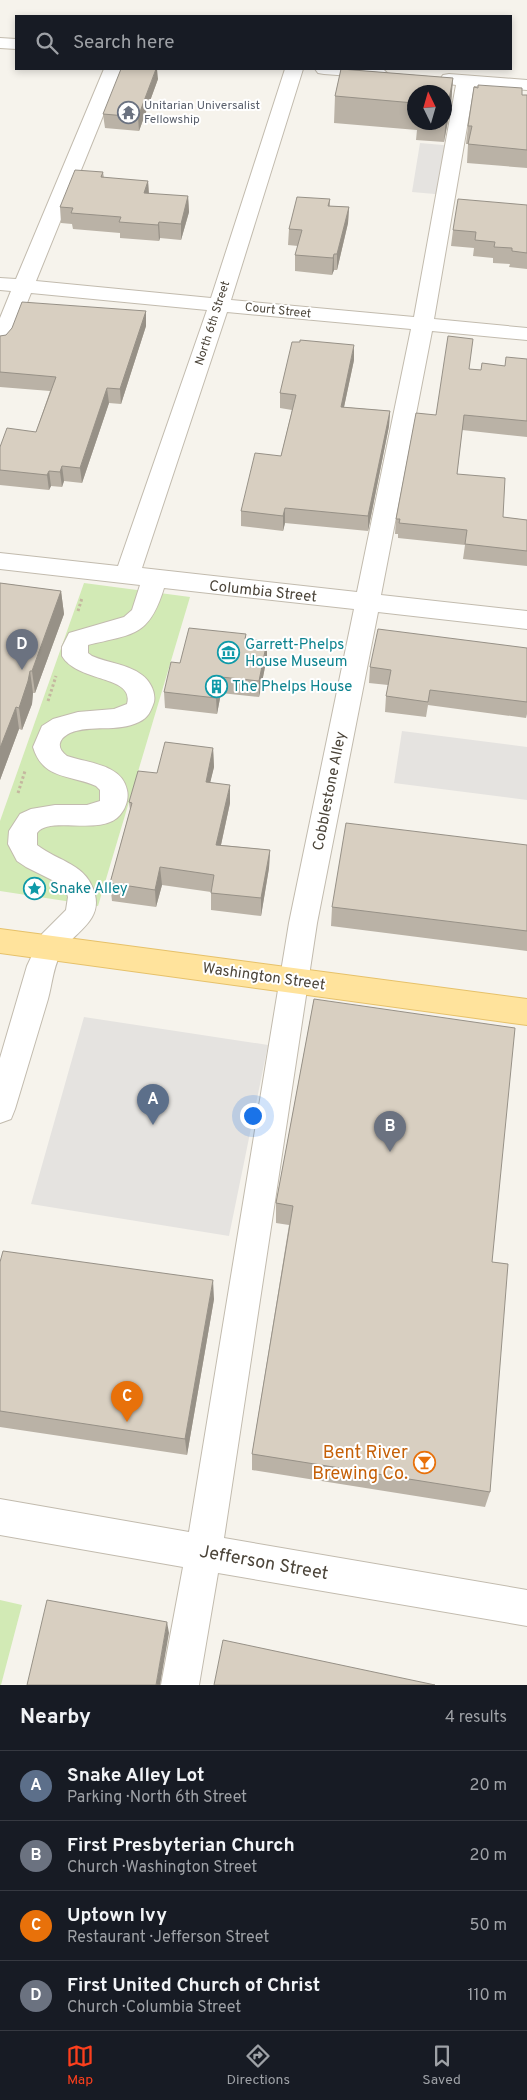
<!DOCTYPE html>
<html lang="en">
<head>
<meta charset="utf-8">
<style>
  body { margin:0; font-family:Overpass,sans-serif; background:#20242c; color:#f1f3f6 }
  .compass { position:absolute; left:407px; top:85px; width:45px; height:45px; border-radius:50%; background:#171b24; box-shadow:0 2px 8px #0003; rotate:355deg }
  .you { position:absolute; left:252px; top:1115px; width:18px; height:18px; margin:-12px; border:4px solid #fff; border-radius:50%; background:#1a73e8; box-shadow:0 0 0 8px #1a73e833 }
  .badge { display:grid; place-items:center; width:32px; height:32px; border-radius:50%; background:#fc3f1d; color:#fff; font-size:16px; font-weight:700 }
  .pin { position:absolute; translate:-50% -41px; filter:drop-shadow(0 1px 2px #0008) }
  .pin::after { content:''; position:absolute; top:26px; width:18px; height:15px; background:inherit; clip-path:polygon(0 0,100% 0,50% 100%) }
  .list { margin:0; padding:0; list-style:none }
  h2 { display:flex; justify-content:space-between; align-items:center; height:65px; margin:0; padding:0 20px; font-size:21px }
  h2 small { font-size:16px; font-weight:400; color:#9ea1a6 }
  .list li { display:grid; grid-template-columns:32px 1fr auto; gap:15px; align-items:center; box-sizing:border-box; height:70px; padding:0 20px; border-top:1px solid #363941 }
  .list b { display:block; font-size:19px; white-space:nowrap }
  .list p { margin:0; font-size:16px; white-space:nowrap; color:#9ea1a6 }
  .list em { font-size:16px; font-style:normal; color:#9ea1a6 }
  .icon { flex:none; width:28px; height:28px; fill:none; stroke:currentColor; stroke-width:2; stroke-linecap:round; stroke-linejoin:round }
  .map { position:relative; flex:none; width:527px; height:1685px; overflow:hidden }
  .search { position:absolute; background:#171b24; box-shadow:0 2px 8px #0003; left:15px; right:15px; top:15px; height:55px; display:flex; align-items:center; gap:12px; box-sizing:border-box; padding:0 18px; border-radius:0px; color:#9ea1a6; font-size:19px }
  .sheet { height:345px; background:#171b24 }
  nav { display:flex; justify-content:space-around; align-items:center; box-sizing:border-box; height:70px; border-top:1px solid #363941; background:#171b24; font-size:14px; color:#9ea1a6 }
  nav a { display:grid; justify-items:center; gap:2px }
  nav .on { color:#fc3f1d }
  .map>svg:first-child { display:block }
  .green { fill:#d2eab5 }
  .parking { fill:#e5e3e0 }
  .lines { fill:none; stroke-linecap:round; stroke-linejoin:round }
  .minor-casing { stroke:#c2bbae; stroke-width:2 }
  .major-casing { stroke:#e6c16a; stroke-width:2 }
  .path { stroke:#c4b79f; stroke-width:3; stroke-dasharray:2.5 2.5; stroke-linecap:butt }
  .minor { fill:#fff; fill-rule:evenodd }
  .major { fill:#ffe39c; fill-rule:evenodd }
  .wall { fill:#bab2a6; fill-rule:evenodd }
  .shaded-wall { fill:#979187 }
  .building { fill:#d8cfc1; stroke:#979187 }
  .labels { text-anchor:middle; stroke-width:4; stroke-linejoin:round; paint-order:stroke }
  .far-worship-label { font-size:12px; fill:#5b616d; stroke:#fff; text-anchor:start }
  .far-street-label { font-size:12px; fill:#4b4439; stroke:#fff }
  .street-label { font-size:15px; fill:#4b4439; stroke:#fff }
  .culture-label { font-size:15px; fill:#0d838f; stroke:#fff; text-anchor:start }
  .near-food-label { font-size:18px; fill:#c56008; stroke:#fff; text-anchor:end }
  .near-street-label { font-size:18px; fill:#4b4439; stroke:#fff }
</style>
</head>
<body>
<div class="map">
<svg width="527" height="1685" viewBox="0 0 527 1685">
  <rect width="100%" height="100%" fill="#f6f3ec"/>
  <path class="green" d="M84,583L190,597L98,906L0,891V821Z
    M0,1600L22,1605L1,1685H0Z"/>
  <path class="parking" d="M420,143L454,146L446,195L412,192Z
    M402,731L527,747V800L394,783Z
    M84,1017L268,1045L229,1236L31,1204Z"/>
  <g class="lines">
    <defs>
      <path id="minor" d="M0,38L16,39V49L0,48Z
        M104,69H122L36,281L211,298L285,69H303L231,300L414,317L456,85L443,83L440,79L443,75L449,74L527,80V90L474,86L434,319L527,328V340L432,331L381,595L527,611V629L378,612L317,923L224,1538L527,1590V1626L218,1573L199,1685H161L183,1567L0,1535V1499L189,1532L289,923L354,609L164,588C149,637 133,634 88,645V653L92,656C108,663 128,664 142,675C150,681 156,692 154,702C151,711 148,718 139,722C117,733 91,724 70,733C58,739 56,748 67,756C87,763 122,764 127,790C129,798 126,808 120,815C102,837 49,815 37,833V845C59,862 88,864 95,895C102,923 70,934 60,955C53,968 52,985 48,999C37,1036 26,1072 15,1109L11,1119L0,1123V1058L27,966L42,934L66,910L68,897L66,890L60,884L26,867L17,861L8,844L9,831L20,814L31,809L55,805H87L100,801V790L96,786C69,774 43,780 33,747L42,726L53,719L78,712L114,709L127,704C135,675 78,683 62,656V647L69,633L124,617L132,610L140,585L0,569V553L118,566L207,310L31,293L11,343L8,348L0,350V318L11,291L0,290V278L16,279ZM227,312L411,329L357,592L142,568Z
        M315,69H383L387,73L384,77L378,78L324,74L318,73Z"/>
      <path id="major" d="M0,929L527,999V1025L0,953Z"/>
    </defs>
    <use href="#minor" class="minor-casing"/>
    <use href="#major" class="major-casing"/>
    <path class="path" d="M78,611L82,598
      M48,701L56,676
      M18,793L25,771"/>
    <use href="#minor" class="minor"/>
    <use href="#major" class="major"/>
  </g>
  <path class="wall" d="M341,69L453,78L451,104L444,142L416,140L417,130L334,123L335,96ZM414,92H444V122H414Z
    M158,79L139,131L105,128L103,114Z
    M522,95H527V168L467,163L468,144H466L468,126Z
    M103,172L104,178L148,181L149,194L188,196L189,212L181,240L160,238L159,241L120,238V233L73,229L72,224L61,223L60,207Z
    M330,199V206L349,207L348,223L337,270H334L332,275L295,271V255L298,246L288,245L289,229Z
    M527,205V269L509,267L510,264L493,263V258L473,256L474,248L451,246L453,230Z
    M146,311V326L121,404L109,403L82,483L64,481L62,487L51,486L49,490L0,485V447L36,432L50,391L0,387V336Z
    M527,359V437L462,430L457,474L503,517L527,520V566L463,559L465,545L398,538V534H395L396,519L436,415L469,369L481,370L505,366Z
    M354,360L344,407L390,411L389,426L368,531L285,523L283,531L241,526V511L281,456L292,410L280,408V393Z
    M0,583L61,591L64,614L35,693H33L32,704L22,730L19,729L0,780Z
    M246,634V639L267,657L259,697L221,693L217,714L165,708L164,692L180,663Z
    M527,648V714L526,718L428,705L426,717L385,712L386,696L388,685L369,683L370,667Z
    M213,748L214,767L210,782L230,803L221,845L270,850L269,868L261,916L211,910V892L162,885L156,907L112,901L110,883L130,810L129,802L157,773Z
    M527,845V951L331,926L332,907Z
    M314,999L492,1262L490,1492L485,1507L252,1470V1454L289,1225L276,1223V1203Z
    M0,1262L214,1299L187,1455L0,1427Z"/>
  <path class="shaded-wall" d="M156,69H157L158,79L139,131L138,117Z
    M453,78L451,104L444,142L446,116Z
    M148,181L149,197L144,193Z
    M188,196L189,212L181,240V224Z
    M349,207L348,223L337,270V254Z
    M159,222L160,238L159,241L158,225Z
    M334,254V270L332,275L333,258Z
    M146,311V326L121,404L120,389Z
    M354,345V360L341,421V407Z
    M107,388L109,403L82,483L80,468Z
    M390,411L389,426L368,531V516Z
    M62,466L64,481L62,487L60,472Z
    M49,471L51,486L49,490L47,475Z
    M285,508V523L283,531V516Z
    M61,591L64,614L35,693L32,671Z
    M267,641V657L259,697V681Z
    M30,671L33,693L32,704L22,730L19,708Z
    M221,677V693L217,714L216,698Z
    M16,707L19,729L0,780V748Z
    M213,748L214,767L206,800V782Z
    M230,785V803L217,863L216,845Z
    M270,850L269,868L261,916V898Z
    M160,867L162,885L156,907L155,890Z
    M213,1280L214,1299L187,1455L185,1439Z
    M167,1622L169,1633L160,1685H156Z"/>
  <path class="building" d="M121,69H156L138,117L103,114Z
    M341,69L453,78L446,116H444V92H414V103L335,96Z
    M478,85L522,88V95H527V150L468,144L472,126H468L474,87L478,88Z
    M75,170L103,172L101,177L148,181L144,193L188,196L181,224L159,222L158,225L119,222L121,217L71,213L73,208L60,207Z
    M297,197L330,199L328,206L349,207L337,254H334L333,258L295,255L302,230L289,229Z
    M458,199L527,205V253L512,251V248L494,247L495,242L475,240L476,232L453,230Z
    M22,302L146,311L120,389L107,388L80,468L62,466L60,472L49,471L47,475L0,470V447L7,428L36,432L56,377L0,372V336L6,335L12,328Z
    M448,336L473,339L469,369L481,370L482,363L505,366L506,357L527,359V421L464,415L457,474L505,478L503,517L527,520V551L465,544L467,530L399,523L400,519H396L416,413L436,415Z
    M300,340L354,345L341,407L390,411L368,516L285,508L283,516L241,511L255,453L281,456L296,395L280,393L292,342H300Z
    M0,583L61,591L32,671H30L28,681L19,708L16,707L0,748Z
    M189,628L246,634L245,639L267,641L259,681L221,677L216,698L164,692L171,662L180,663Z
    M378,629L527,648V702L430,690L428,702L386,696L391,670L370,667Z
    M165,742L213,748L206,782L230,785L216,845L270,850L261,898L211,893L214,875L160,867L155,890L110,883L132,803L129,802L138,771L157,773Z
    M346,823L527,845V931L332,907Z
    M314,999L515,1028L492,1262L508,1264L490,1492L252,1454L293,1206L276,1203Z
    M3,1251L213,1280L185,1439L0,1411V1262Z
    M47,1600L167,1622L156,1685H27Z
    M223,1640L435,1685H214Z"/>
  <defs>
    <symbol id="temple-ring" viewBox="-11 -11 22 22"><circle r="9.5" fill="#fff" stroke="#6b7280" stroke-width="1.5"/><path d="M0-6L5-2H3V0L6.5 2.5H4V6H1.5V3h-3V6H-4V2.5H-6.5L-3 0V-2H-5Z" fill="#6b7280"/></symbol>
    <symbol id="museum-ring" viewBox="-11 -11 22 22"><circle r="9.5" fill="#fff" stroke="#0f9aa8" stroke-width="1.5"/><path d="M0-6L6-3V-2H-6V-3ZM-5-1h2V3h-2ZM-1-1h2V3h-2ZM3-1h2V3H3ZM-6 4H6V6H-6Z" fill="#0f9aa8"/></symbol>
    <symbol id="building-ring" viewBox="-11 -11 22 22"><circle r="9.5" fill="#fff" stroke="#0f9aa8" stroke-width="1.5"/><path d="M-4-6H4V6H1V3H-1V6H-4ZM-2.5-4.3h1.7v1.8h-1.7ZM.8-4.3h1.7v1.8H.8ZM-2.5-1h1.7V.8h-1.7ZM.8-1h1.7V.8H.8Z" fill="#0f9aa8"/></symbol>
    <symbol id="sight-ring" viewBox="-11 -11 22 22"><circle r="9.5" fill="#fff" stroke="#0f9aa8" stroke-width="1.5"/><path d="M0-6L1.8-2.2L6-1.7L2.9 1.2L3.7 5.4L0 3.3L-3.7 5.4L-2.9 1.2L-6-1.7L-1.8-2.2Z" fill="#0f9aa8"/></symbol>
    <symbol id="bar-ring" viewBox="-11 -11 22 22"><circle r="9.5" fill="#fff" stroke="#e8710a" stroke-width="1.5"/><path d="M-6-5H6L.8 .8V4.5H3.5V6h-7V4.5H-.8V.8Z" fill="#e8710a"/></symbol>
  </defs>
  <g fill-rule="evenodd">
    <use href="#temple-ring" x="116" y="100" width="25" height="25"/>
    <use href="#museum-ring" x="216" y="640" width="25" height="25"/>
    <use href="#building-ring" x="204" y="674" width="25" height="25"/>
    <use href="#sight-ring" x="22" y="876" width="25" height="25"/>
    <use href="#bar-ring" x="412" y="1450" width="25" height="25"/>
  </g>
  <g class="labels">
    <g class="far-worship-label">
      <text x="144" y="109">Unitarian Universalist<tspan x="144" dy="14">Fellowship</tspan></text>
    </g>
    <g class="far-street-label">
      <text transform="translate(278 310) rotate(6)" y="4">Court Street</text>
      <text transform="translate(212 323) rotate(-72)" y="4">North 6th Street</text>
    </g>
    <g class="street-label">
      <text transform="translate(263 591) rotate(6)" y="5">Columbia Street</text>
      <text transform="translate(329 791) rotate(-79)" y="5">Cobblestone Alley</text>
      <text transform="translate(264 976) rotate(8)" y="5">Washington Street</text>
    </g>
    <g class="culture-label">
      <text x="245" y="649">Garrett-Phelps<tspan x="245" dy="17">House Museum</tspan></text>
      <text x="232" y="691">The Phelps House</text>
      <text x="50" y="893">Snake Alley</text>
    </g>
    <g class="near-food-label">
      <text x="408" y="1458">Bent River<tspan x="408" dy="21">Brewing Co.</tspan></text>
    </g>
    <g class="near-street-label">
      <text transform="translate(264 1562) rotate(10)" y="6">Jefferson Street</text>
    </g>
  </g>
</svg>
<svg class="compass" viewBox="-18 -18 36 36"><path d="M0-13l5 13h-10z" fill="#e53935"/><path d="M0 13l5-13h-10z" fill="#9ea1a6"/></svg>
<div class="you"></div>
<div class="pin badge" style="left:153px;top:1125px;background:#5c6f8a">A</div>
<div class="pin badge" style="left:390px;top:1152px;background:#6b7280">B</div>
<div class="pin badge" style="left:127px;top:1422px;background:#e8710a">C</div>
<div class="pin badge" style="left:22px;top:670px;background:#6b7280">D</div>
<div class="search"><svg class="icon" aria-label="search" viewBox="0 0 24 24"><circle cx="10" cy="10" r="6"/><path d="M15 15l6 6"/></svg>Search here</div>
</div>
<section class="sheet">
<h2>Nearby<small>4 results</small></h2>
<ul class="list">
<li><span class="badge" style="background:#5c6f8a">A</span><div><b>Snake Alley Lot</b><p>Parking · North 6th Street</p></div><em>20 m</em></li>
<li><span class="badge" style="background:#6b7280">B</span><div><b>First Presbyterian Church</b><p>Church · Washington Street</p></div><em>20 m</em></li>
<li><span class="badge" style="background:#e8710a">C</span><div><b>Uptown Ivy</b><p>Restaurant · Jefferson Street</p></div><em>50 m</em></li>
<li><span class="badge" style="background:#6b7280">D</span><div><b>First United Church of Christ</b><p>Church · Columbia Street</p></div><em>110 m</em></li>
</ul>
</section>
<nav>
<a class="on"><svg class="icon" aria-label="map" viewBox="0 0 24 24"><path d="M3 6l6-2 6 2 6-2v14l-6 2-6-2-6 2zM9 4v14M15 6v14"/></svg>Map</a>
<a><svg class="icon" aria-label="directions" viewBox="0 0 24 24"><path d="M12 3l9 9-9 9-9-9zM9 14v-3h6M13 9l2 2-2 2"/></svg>Directions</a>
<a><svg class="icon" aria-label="saved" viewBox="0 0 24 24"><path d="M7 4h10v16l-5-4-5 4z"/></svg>Saved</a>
</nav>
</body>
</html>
